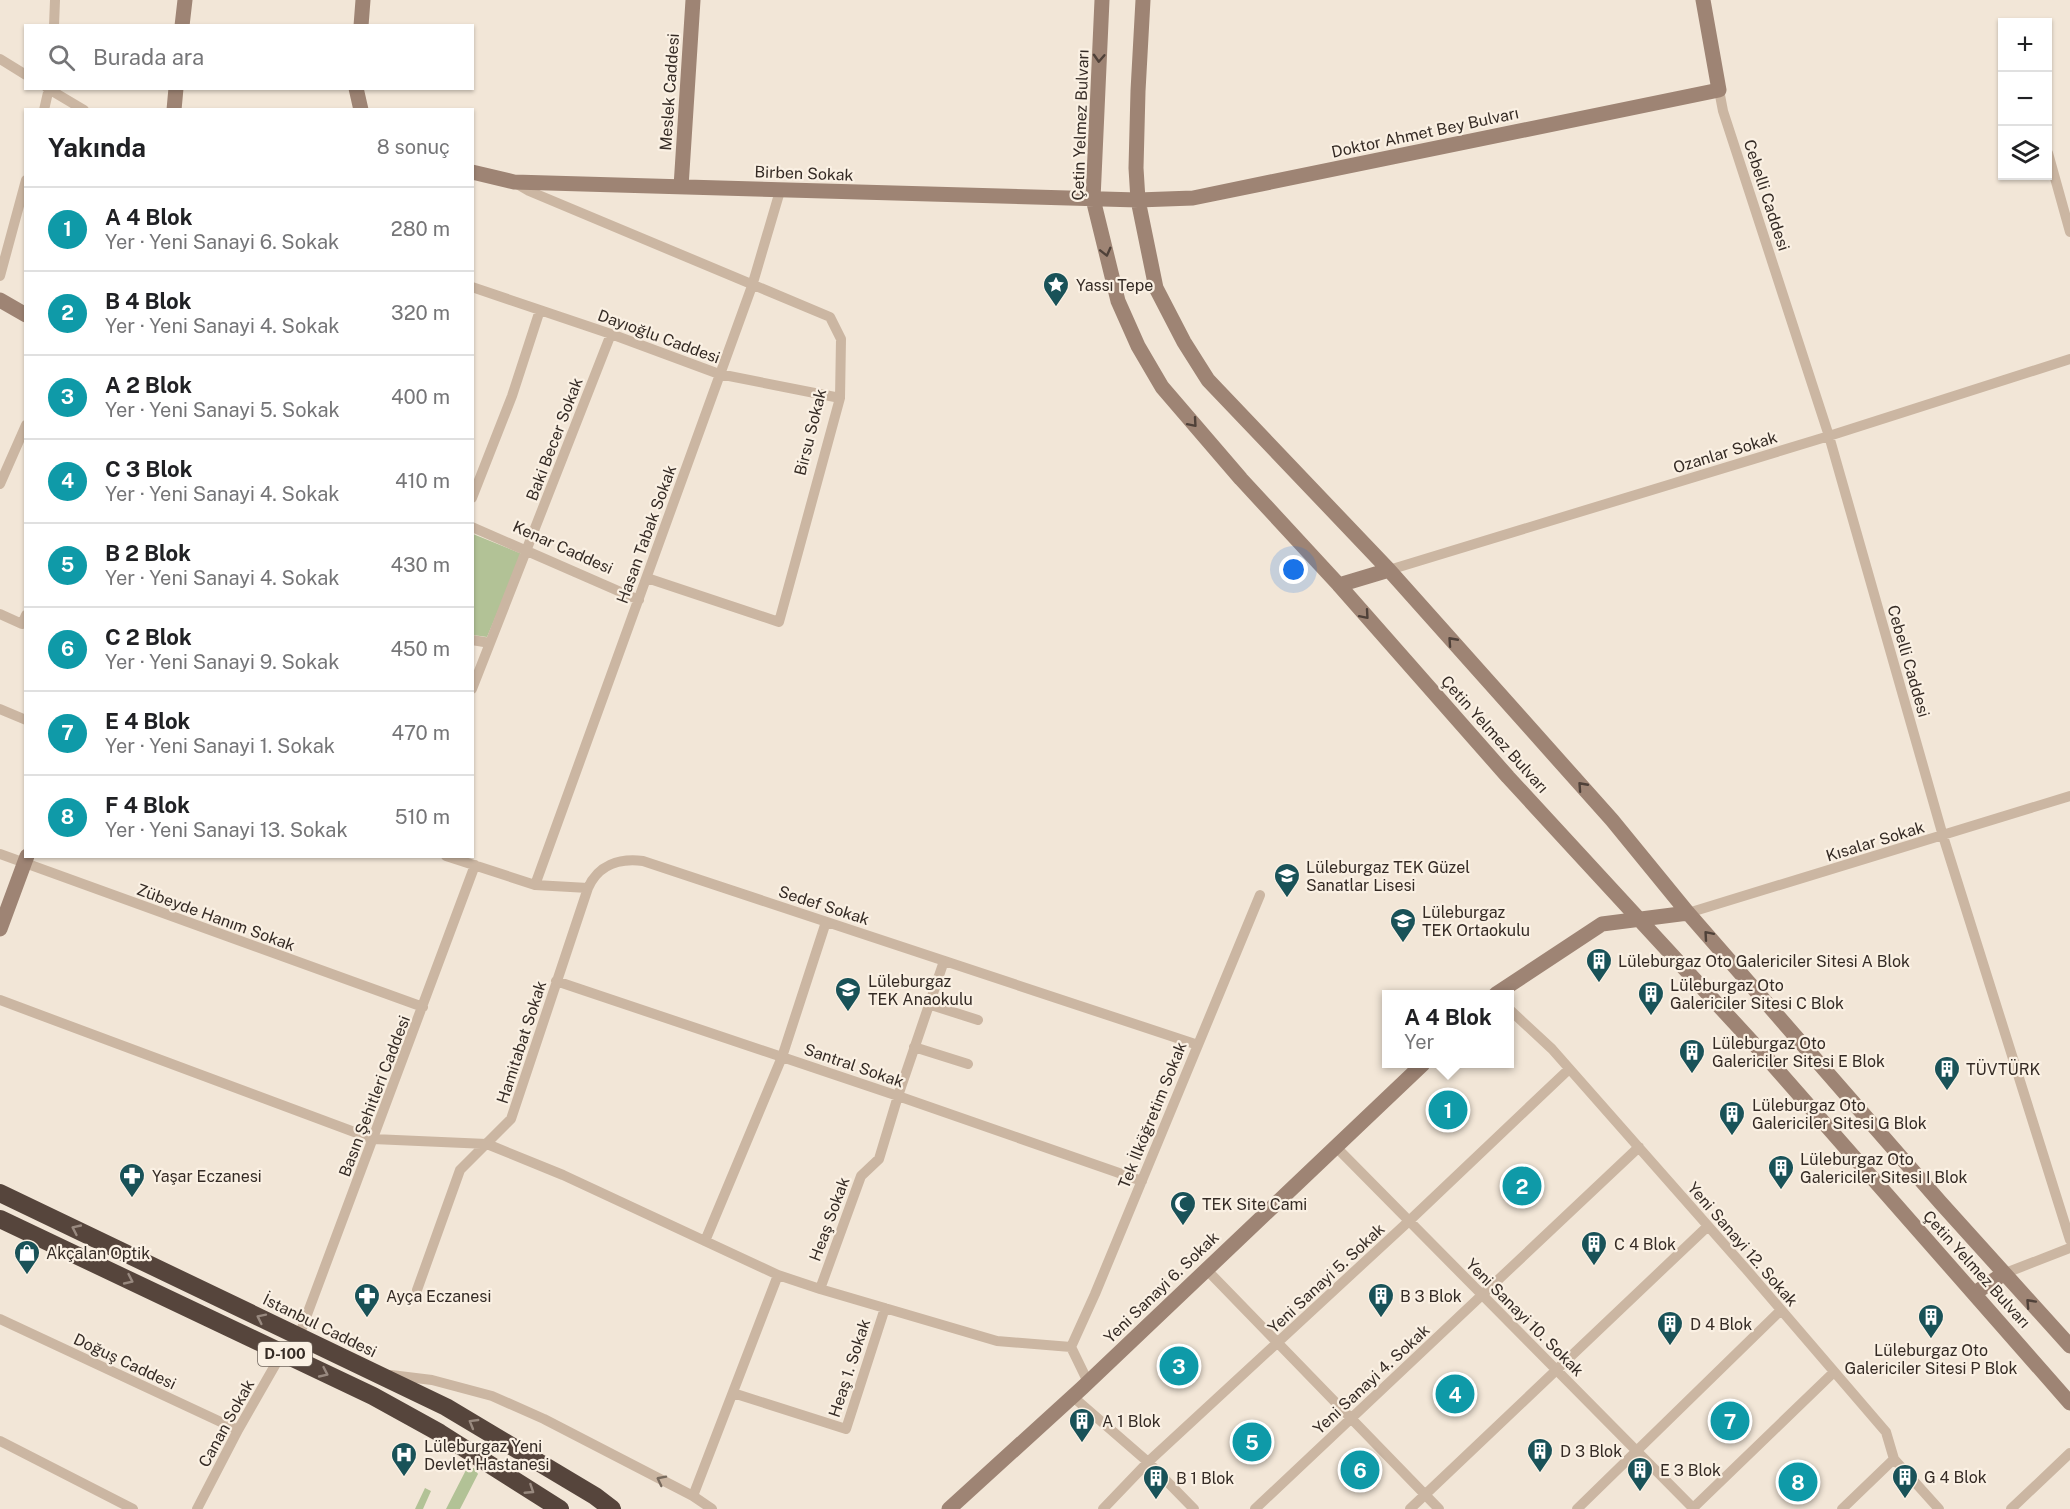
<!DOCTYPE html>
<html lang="tr">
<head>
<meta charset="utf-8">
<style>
  body { margin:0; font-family:"Public Sans",sans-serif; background:#f2f2f2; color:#202124 }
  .controls { position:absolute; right:18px; top:18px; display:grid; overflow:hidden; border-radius:0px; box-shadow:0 2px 4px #0004 }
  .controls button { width:54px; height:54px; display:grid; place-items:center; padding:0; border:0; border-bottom:2px solid #e0e0e0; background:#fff; color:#202124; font:30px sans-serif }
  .you { position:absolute; left:1294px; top:570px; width:21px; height:21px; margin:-15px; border:4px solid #fff; border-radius:50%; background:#1a73e8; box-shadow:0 0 0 9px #1a73e833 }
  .badge { display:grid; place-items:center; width:39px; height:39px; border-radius:50%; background:#195258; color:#fff; font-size:20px; font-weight:700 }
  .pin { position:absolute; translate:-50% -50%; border:3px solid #fff; box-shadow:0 2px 6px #0006 }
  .popup { position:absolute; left:1382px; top:990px; width:132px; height:78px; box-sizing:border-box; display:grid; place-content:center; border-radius:0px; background:#fff; filter:drop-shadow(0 2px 4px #0005); font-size:20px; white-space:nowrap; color:#757577 }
  .popup b { font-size:22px; color:#202124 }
  .popup::after { content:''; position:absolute; left:50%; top:100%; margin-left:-12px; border:12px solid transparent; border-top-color:#fff }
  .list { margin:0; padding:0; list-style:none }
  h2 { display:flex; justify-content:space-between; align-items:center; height:78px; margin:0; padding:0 24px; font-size:26px }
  h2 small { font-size:20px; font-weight:400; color:#757577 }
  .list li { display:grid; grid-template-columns:39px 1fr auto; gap:18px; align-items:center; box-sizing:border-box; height:84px; padding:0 24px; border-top:2px solid #e0e0e0 }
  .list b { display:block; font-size:22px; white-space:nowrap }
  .list p { margin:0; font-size:20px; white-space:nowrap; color:#757577 }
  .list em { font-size:20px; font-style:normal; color:#757577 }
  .icon { flex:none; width:33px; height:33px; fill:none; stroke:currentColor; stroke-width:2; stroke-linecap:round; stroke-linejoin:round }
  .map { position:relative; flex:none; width:2070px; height:1509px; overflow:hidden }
  .search { position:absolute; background:#fff; box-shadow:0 2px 4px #0004; left:24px; top:24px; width:450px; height:66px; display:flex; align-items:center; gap:15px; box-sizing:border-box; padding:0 21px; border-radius:0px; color:#757577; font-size:22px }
  .panel { position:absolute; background:#fff; box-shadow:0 2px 4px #0004; left:24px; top:108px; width:450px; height:750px; border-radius:0px }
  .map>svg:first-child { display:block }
  .green { fill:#b2c296 }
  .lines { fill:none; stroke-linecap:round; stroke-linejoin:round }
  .street { stroke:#cbb6a2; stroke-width:10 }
  .secondary { stroke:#9e8474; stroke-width:15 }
  .highway { stroke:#56453c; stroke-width:18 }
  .oneway { stroke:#4f4139 }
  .oneway2 { stroke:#98897f }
  .oneway3 { stroke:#786a5d }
  .labels { text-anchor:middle; stroke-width:4.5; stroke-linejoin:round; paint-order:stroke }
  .shield { fill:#faf0e3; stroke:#70665e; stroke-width:1.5 }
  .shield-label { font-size:15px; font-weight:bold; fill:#352b25 }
  .street-label { font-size:16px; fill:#352b25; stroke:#faf0e3 }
  .poi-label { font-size:16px; fill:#352b25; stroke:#faf0e3; text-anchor:start }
</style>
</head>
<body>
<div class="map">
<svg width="2070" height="1509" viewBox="0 0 2070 1509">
  <rect width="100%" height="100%" fill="#f2e6d7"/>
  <path class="green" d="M473,534L522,554L487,637L473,635Z
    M467,1468H474L478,1474L460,1509H446Z
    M425,1488L431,1491L423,1509H415Z"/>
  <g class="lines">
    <path class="street" d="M54,26L55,0
      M0,59L26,75
      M47,88L84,110
      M1719,90L1723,111L1829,436L1943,836L2070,1240
      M44,110L49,88
      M2048,153L2070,232
      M517,184L529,191L830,317L841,339L840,398L779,622L647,578
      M0,276L26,180
      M472,287L611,334L719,374L840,398
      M0,484L26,425
      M472,498L512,396L540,310
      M472,527L639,600
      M1389,570L1829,436L2070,359
      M0,614L22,624L26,615
      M472,640L490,643
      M472,689L611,334
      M0,709L26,720
      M0,854L423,1007
      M446,856L535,885L588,888C598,865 619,858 643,861L1198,1045
      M535,885L752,286L780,191
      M1688,913L2070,796
      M556,981L898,1096L1142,1181
      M0,1000L373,1139L487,1144L563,1175L778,1275L820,1289L997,1341L1071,1347L1088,1382
      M928,1004L978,1020
      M1510,1010L1552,1049L1746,1269L1886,1432L1894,1459L1939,1509
      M914,1047L968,1064
      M1335,1146L1694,1509
      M705,1241L782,1057L826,922
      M1206,1269L1439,1509
      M2003,1274L2070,1248
      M820,1289L861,1176L879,1159L898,1096L944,961
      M417,1290L460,1170L511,1119L588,888
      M0,1319L238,1430
      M299,1336L475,865
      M1071,1347L1095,1294L1260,895
      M391,1375L432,1380L492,1396L544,1419L693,1496L712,1509
      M733,1393L846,1429L885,1308
      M1072,1396L1148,1462L1194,1509
      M0,1441L133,1509
      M693,1496L778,1275
      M197,1509L238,1430L282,1353
      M1103,1509L1148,1462L1409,1221L1569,1069
      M1255,1509L1639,1147
      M1410,1509L1708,1226
      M1577,1509L1781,1310
      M1692,1509L1834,1372
      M1842,1509L1894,1459
      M2011,1509L2070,1453"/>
    <path class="secondary" d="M1102,0L1093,199L1118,301L1138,346L1162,387L1241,479L1339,585L1508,777L1766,1057L2070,1403
      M1143,0L1138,91L1136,168L1138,200L1156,288L1184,342L1208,380L1389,570L1612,820L1688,913L1940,1202L2070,1346
      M182,26L185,0
      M361,26L363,0
      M356,88L361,110
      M174,110L176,88
      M472,172L514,182L1138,200L1193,198L1719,90L1703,0
      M681,187L693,0
      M0,300L26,315
      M1339,585L1389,570
      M0,929L27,856
      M1496,994L1602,924L1688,913
      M1975,1293L2003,1274
      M949,1509L1082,1388L1423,1064"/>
    <path class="highway" d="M0,1193L446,1407L595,1496L612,1509
      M0,1219L373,1396L440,1433L560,1509"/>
  </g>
  <defs><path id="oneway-chevron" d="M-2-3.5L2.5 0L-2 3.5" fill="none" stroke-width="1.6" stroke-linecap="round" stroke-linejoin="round" transform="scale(1.5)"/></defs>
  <g class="oneway">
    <use href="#oneway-chevron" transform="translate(1099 58) rotate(93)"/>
    <use href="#oneway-chevron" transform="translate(1106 252) rotate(76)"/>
    <use href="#oneway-chevron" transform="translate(1193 423) rotate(49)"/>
    <use href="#oneway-chevron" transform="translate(1365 615) rotate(49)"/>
    <use href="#oneway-chevron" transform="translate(1452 641) rotate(-132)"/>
    <use href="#oneway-chevron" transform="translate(1582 786) rotate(-132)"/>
    <use href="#oneway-chevron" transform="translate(1708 935) rotate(-131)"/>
    <use href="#oneway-chevron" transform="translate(2030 1303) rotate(-133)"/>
  </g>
  <g class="oneway2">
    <use href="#oneway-chevron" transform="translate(76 1229) rotate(-155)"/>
    <use href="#oneway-chevron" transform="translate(129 1280) rotate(25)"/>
    <use href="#oneway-chevron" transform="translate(261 1318) rotate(-154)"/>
    <use href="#oneway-chevron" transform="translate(324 1373) rotate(25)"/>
    <use href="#oneway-chevron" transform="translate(473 1423) rotate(-150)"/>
    <use href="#oneway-chevron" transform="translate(530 1490) rotate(33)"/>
  </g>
  <use class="oneway3" href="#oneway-chevron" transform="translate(661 1480) rotate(-153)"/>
  <defs>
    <symbol id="sight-pin" viewBox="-11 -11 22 30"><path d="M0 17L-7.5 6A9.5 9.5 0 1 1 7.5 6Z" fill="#195258" stroke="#faf0e3"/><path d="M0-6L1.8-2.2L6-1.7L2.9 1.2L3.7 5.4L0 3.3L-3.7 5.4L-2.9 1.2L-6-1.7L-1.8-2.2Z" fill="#fff"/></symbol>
    <symbol id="school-pin" viewBox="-11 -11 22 30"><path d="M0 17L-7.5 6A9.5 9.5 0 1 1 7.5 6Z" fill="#195258" stroke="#faf0e3"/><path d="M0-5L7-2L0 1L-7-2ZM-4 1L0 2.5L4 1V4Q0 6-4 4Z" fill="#fff"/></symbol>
    <symbol id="building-pin" viewBox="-11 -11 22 30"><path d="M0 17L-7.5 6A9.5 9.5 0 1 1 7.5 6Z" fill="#195258" stroke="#faf0e3"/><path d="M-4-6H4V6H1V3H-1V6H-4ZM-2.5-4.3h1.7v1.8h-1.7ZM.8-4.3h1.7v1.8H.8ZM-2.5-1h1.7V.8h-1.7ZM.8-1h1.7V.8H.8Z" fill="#fff"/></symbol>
    <symbol id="pharmacy-pin" viewBox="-11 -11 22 30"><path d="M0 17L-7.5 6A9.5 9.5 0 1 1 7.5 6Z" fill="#195258" stroke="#faf0e3"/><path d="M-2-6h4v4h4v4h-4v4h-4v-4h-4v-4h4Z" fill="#fff"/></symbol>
    <symbol id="mosque-pin" viewBox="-11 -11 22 30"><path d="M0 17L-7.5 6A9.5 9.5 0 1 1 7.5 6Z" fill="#195258" stroke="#faf0e3"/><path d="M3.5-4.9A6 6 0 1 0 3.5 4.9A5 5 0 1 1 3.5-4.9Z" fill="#fff"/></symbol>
    <symbol id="shop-pin" viewBox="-11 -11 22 30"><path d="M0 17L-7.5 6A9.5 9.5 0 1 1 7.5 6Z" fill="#195258" stroke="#faf0e3"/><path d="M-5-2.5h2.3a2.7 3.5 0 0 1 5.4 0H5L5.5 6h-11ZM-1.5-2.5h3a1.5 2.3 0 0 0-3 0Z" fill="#fff"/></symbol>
    <symbol id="hospital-pin" viewBox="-11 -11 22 30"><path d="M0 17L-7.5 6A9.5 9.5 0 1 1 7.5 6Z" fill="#195258" stroke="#faf0e3"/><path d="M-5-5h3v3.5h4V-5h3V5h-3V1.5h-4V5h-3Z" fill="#fff"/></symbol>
  </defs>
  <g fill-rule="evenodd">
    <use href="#sight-pin" x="1041" y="270" width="30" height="40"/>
    <use href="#school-pin" x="1272" y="861" width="30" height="40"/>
    <use href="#school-pin" x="1388" y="906" width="30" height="40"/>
    <use href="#building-pin" x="1584" y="946" width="30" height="40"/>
    <use href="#school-pin" x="833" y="975" width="30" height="40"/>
    <use href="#building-pin" x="1636" y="979" width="30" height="40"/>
    <use href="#building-pin" x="1677" y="1037" width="30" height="40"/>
    <use href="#building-pin" x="1932" y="1054" width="30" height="40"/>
    <use href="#building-pin" x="1717" y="1099" width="30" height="40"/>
    <use href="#building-pin" x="1766" y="1153" width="30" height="40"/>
    <use href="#pharmacy-pin" x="117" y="1161" width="30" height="40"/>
    <use href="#mosque-pin" x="1168" y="1189" width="30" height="40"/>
    <use href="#building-pin" x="1579" y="1229" width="30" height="40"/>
    <use href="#shop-pin" x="12" y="1238" width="30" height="40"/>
    <use href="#pharmacy-pin" x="352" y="1281" width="30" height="40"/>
    <use href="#building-pin" x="1366" y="1281" width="30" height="40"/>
    <use href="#building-pin" x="1916" y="1302" width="30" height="40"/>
    <use href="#building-pin" x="1655" y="1309" width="30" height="40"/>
    <use href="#building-pin" x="1067" y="1406" width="30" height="40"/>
    <use href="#building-pin" x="1525" y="1436" width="30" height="40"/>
    <use href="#hospital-pin" x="389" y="1440" width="30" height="40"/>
    <use href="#building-pin" x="1625" y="1455" width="30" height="40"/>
    <use href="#building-pin" x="1890" y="1462" width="30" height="40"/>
    <use href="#building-pin" x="1141" y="1463" width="30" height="40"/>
  </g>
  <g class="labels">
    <rect class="shield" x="258" y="1342" width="54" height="24" rx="4.5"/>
    <g class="shield-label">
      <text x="285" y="1359">D-100</text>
    </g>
    <g class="street-label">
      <text transform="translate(669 92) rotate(-86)" y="6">Meslek Caddesi</text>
      <text transform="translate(1080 125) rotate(-88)" y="6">Çetin Yelmez Bulvarı</text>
      <text transform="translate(1425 132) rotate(-12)" y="6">Doktor Ahmet Bey Bulvarı</text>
      <text transform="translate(804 173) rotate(2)" y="6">Birben Sokak</text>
      <text transform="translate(1767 195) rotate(72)" y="6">Cebelli Caddesi</text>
      <text transform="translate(659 336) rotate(20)" y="6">Dayıoğlu Caddesi</text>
      <text transform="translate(810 432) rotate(-76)" y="6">Birsu Sokak</text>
      <text transform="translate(554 439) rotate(-69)" y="6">Baki Becer Sokak</text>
      <text transform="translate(1725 452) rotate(-17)" y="6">Ozanlar Sokak</text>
      <text transform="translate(646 534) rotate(-70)" y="6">Hasan Tabak Sokak</text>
      <text transform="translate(563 547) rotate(24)" y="6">Kenar Caddesi</text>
      <text transform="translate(1909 661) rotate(74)" y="6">Cebelli Caddesi</text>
      <text transform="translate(1495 734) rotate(48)" y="6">Çetin Yelmez Bulvarı</text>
      <text transform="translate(1875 841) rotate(-17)" y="6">Kısalar Sokak</text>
      <text transform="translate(824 905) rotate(18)" y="6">Sedef Sokak</text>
      <text transform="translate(216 917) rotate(20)" y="6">Zübeyde Hanım Sokak</text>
      <text transform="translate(521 1042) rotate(-72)" y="6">Hamitabat Sokak</text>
      <text transform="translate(854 1065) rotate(19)" y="6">Santral Sokak</text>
      <text transform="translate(374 1096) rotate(-69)" y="6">Basın Şehitleri Caddesi</text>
      <text transform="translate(1152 1115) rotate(-68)" y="6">Tek İlköğretim Sokak</text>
      <text transform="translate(829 1219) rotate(-70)" y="6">Heaş Sokak</text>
      <text transform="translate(1743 1244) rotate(49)" y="6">Yeni Sanayi 12. Sokak</text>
      <text transform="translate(1977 1269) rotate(48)" y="6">Çetin Yelmez Bulvarı</text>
      <text transform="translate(1326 1278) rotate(-43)" y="6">Yeni Sanayi 5. Sokak</text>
      <text transform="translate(1161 1287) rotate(-44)" y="6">Yeni Sanayi 6. Sokak</text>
      <text transform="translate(1525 1317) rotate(45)" y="6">Yeni Sanayi 10. Sokak</text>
      <text transform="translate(320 1325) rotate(26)" y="6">İstanbul Caddesi</text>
      <text transform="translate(125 1361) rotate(25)" y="6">Doğuş Caddesi</text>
      <text transform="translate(849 1368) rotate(-72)" y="6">Heaş 1. Sokak</text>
      <text transform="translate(1371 1379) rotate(-43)" y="6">Yeni Sanayi 4. Sokak</text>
      <text transform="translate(226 1423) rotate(-61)" y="6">Canan Sokak</text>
    </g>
    <g class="poi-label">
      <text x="1076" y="291">Yassı Tepe</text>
      <text x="1306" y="873">Lüleburgaz TEK Güzel<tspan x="1306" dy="18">Sanatlar Lisesi</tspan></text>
      <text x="1422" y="918">Lüleburgaz<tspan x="1422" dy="18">TEK Ortaokulu</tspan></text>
      <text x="1618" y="967">Lüleburgaz Oto Galericiler Sitesi A Blok</text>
      <text x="868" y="987">Lüleburgaz<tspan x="868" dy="18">TEK Anaokulu</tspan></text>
      <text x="1670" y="991">Lüleburgaz Oto<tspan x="1670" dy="18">Galericiler Sitesi C Blok</tspan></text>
      <text x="1712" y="1049">Lüleburgaz Oto<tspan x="1712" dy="18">Galericiler Sitesi E Blok</tspan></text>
      <text x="1966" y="1075">TÜVTÜRK</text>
      <text x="1752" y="1111">Lüleburgaz Oto<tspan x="1752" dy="18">Galericiler Sitesi G Blok</tspan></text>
      <text x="1800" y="1165">Lüleburgaz Oto<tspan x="1800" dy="18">Galericiler Sitesi I Blok</tspan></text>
      <text x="152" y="1182">Yaşar Eczanesi</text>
      <text x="1202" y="1210">TEK Site Cami</text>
      <text x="1614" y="1250">C 4 Blok</text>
      <text x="46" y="1259">Akçalan Optik</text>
      <text x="386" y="1302">Ayça Eczanesi</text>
      <text x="1400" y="1302">B 3 Blok</text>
      <text x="1690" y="1330">D 4 Blok</text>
      <text x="1931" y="1356" text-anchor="middle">Lüleburgaz Oto<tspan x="1931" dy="18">Galericiler Sitesi P Blok</tspan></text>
      <text x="1102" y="1427">A 1 Blok</text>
      <text x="424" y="1452">Lüleburgaz Yeni<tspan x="424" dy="18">Devlet Hastanesi</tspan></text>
      <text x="1560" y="1457">D 3 Blok</text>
      <text x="1660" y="1476">E 3 Blok</text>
      <text x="1924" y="1483">G 4 Blok</text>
      <text x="1176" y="1484">B 1 Blok</text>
    </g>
  </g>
</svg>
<div class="controls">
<button>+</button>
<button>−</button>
<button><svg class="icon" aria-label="layers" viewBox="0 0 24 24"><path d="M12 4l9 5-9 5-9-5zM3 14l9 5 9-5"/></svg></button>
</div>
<div class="you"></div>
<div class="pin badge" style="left:1448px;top:1110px;background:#0f9aa8">1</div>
<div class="popup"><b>A 4 Blok</b>Yer</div>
<div class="pin badge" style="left:1522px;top:1186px;background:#0f9aa8">2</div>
<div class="pin badge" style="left:1179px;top:1366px;background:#0f9aa8">3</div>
<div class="pin badge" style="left:1455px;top:1394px;background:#0f9aa8">4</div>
<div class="pin badge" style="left:1252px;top:1442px;background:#0f9aa8">5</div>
<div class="pin badge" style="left:1360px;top:1470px;background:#0f9aa8">6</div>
<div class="pin badge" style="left:1730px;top:1421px;background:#0f9aa8">7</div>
<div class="pin badge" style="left:1798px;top:1482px;background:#0f9aa8">8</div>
<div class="search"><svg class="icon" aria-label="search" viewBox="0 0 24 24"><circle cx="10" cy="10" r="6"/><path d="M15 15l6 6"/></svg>Burada ara</div>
<section class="panel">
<h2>Yakında<small>8 sonuç</small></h2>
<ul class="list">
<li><span class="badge" style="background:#0f9aa8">1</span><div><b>A 4 Blok</b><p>Yer · Yeni Sanayi 6. Sokak</p></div><em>280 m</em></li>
<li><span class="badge" style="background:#0f9aa8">2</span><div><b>B 4 Blok</b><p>Yer · Yeni Sanayi 4. Sokak</p></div><em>320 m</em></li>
<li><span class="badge" style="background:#0f9aa8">3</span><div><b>A 2 Blok</b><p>Yer · Yeni Sanayi 5. Sokak</p></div><em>400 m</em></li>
<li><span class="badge" style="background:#0f9aa8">4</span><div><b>C 3 Blok</b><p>Yer · Yeni Sanayi 4. Sokak</p></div><em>410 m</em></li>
<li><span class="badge" style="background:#0f9aa8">5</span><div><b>B 2 Blok</b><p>Yer · Yeni Sanayi 4. Sokak</p></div><em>430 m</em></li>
<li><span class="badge" style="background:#0f9aa8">6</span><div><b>C 2 Blok</b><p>Yer · Yeni Sanayi 9. Sokak</p></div><em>450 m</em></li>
<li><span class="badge" style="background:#0f9aa8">7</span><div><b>E 4 Blok</b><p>Yer · Yeni Sanayi 1. Sokak</p></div><em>470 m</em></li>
<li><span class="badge" style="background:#0f9aa8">8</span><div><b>F 4 Blok</b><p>Yer · Yeni Sanayi 13. Sokak</p></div><em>510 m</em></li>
</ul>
</section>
</div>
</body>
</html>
